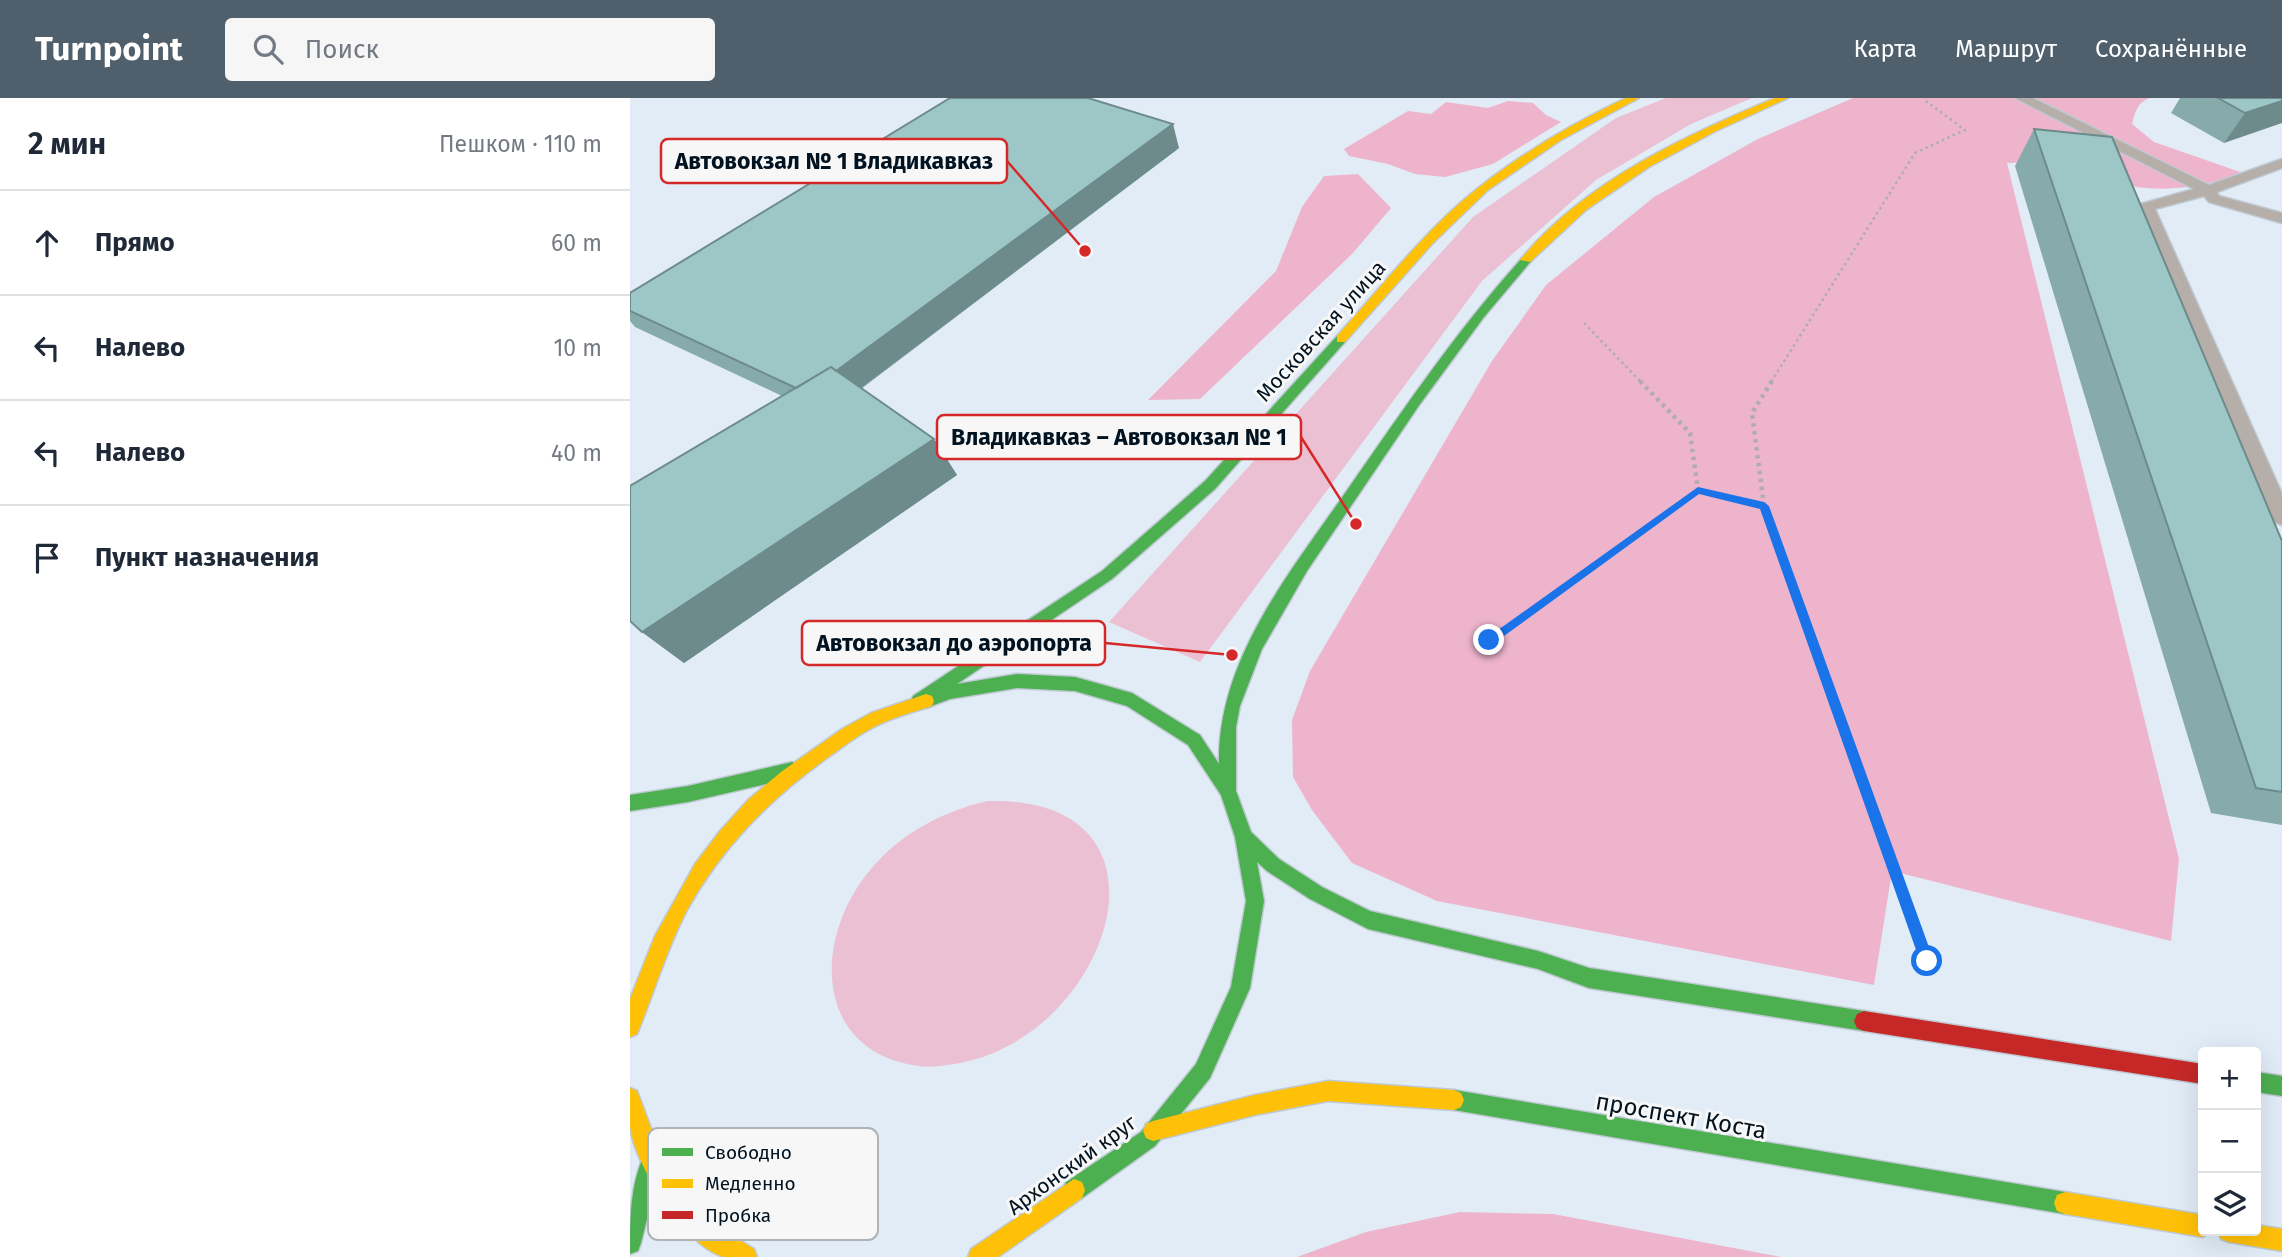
<!DOCTYPE html>
<html lang="ru">
<head>
<meta charset="utf-8">
<style>
  body { margin:0; font-family:"Fira Sans",sans-serif; background:#f6f6f7; color:#1f2937 }
  .controls { position:absolute; right:21px; bottom:21px; display:grid; overflow:hidden; border-radius:7px; box-shadow:0 7px 28px #0002 }
  .controls button { width:63px; height:63px; display:grid; place-items:center; padding:0; border:0; border-bottom:2px solid #e0e1e3; background:#fff; color:#1f2937; font:35px sans-serif }
  .stop { position:absolute; width:21px; height:21px; margin:-16px; border:5px solid #1a73e8; border-radius:50%; background:#fff }
  .stop.end { background:#1a73e8; border-color:#fff; box-shadow:0 2px 7px #0008 }
  .list { margin:0; padding:0; list-style:none }
  h2 { display:flex; justify-content:space-between; align-items:center; height:91px; margin:0; padding:0 28px; font-size:30px }
  h2 small { font-size:23px; font-weight:400; color:#747a83 }
  .list li { display:grid; grid-template-columns:46px 1fr auto; gap:21px; align-items:center; box-sizing:border-box; height:105px; padding:0 28px; border-top:2px solid #e0e1e3 }
  .list b { display:block; font-size:26px; white-space:nowrap }
  .list em { font-size:23px; font-style:normal; color:#747a83 }
  .icon { flex:none; width:38px; height:38px; fill:none; stroke:currentColor; stroke-width:2; stroke-linecap:round; stroke-linejoin:round }
  .map { position:relative; flex:none; width:1652px; height:1159px; overflow:hidden }
  header { display:flex; align-items:center; gap:42px; box-sizing:border-box; height:98px; padding:0 35px; background:#4f5f6c; color:#fff }
  header strong { font-size:33px }
  nav { display:flex; gap:38px; margin-inline-start:auto; font-size:24px }
  .search { width:490px; height:63px; background:#f6f6f7; display:flex; align-items:center; gap:18px; box-sizing:border-box; padding:0 24px; border-radius:7px; color:#747a83; font-size:26px }
  main { display:flex }
  aside { flex:1; background:#fff }
  .map>svg:first-child { display:block }
  .green { fill:#ebc0d2 }
  .forest { fill:#eeb4cc }
  .lines { fill:none; stroke-linecap:round; stroke-linejoin:round }
  .lane-casing { stroke:#bfc9d2; stroke-width:3 }
  .fast-casing { stroke:#bfc9d2; stroke-width:3 }
  .slow-casing { stroke:#bfc9d2; stroke-width:3 }
  .jam-casing { stroke:#bfc9d2; stroke-width:3 }
  .path-far2 { stroke:#afadac; stroke-width:2.5; stroke-dasharray:2.5 3.5; stroke-linecap:butt }
  .path-far1 { stroke:#afadac; stroke-width:4.5; stroke-dasharray:3.5 4.5; stroke-linecap:butt }
  .path { stroke:#afadac; stroke-width:5; stroke-dasharray:4.5 6; stroke-linecap:butt }
  .lane { fill:#b6aea8; fill-rule:evenodd }
  .fast { fill:#4caf50; fill-rule:evenodd }
  .slow { fill:#ffc107; fill-rule:evenodd }
  .jam { fill:#c62828; fill-rule:evenodd }
  .wall { fill:#87abab }
  .shaded-wall { fill:#6e8b8b }
  .building { fill:#9dc7c7; stroke:#6e8b8b; stroke-width:2 }
  .route { fill:#1a73e8 }
  .labels { text-anchor:middle; stroke-width:6; stroke-linejoin:round; paint-order:stroke }
  .street-label { font-size:21px; fill:#011321; stroke:#f7f7f7 }
  .near-street-label { font-size:24px; fill:#011321; stroke:#f7f7f7 }
  .key { fill:#f7f7f7; stroke:#adb3b7; stroke-width:2 }
  .key-label { font-size:19px; fill:#011321 }
  .leader { fill:none; stroke:#d62828; stroke-width:2.5 }
  .callout-dot { fill:#d62828; stroke:#f7f7f7; stroke-width:2.5 }
  .callout { fill:#f7f7f7; stroke:#d62828; stroke-width:2.5 }
  .callout-label { font-size:23px; text-anchor:middle; font-weight:bold; fill:#011321 }
</style>
</head>
<body>
<header>
<strong>Turnpoint</strong>
<div class="search"><svg class="icon" aria-label="search" viewBox="0 0 24 24"><circle cx="10" cy="10" r="6"/><path d="M15 15l6 6"/></svg>Поиск</div>
<nav><a>Карта</a><a>Маршрут</a><a>Сохранённые</a></nav>
</header>
<main>
<aside>
<h2>2 мин<small>Пешком · 110 m</small></h2>
<ul class="list">
<li><svg class="icon" aria-label="ahead" viewBox="0 0 24 24"><path d="M12 20V5M6 11l6-6 6 6"/></svg><div><b>Прямо</b></div><em>60 m</em></li>
<li><svg class="icon" aria-label="left" viewBox="0 0 24 24"><path d="M17 20v-9H6M10 6l-5 5 5 5"/></svg><div><b>Налево</b></div><em>10 m</em></li>
<li><svg class="icon" aria-label="left" viewBox="0 0 24 24"><path d="M17 20v-9H6M10 6l-5 5 5 5"/></svg><div><b>Налево</b></div><em>40 m</em></li>
<li><svg class="icon" aria-label="arrive" viewBox="0 0 24 24"><path d="M6 21V4h12l-3 4 3 4H6"/></svg><div><b>Пункт назначения</b></div></li>
</ul>
</aside>
<div class="map">
<svg width="1652" height="1159" viewBox="0 0 1652 1159">
  <rect width="100%" height="100%" fill="#e1ecf6"/>
  <path class="green" d="M1036,0H1122L1061,26L966,82L852,183L570,564L479,524L843,119L986,20Z
    M357,703C561,698 480,937 330,965C316,967 303,970 288,968C182,953 183,839 241,771C271,735 312,714 357,703Z"/>
  <path class="forest" d="M1223,0H1520C1507,4 1505,15 1502,26L1524,44L1613,75C1581,87 1542,94 1507,89C1489,86 1474,75 1457,71C1432,66 1401,64 1377,65L1549,761L1541,843L1262,773L1244,887L807,803L722,765L682,712L663,679L662,622L680,573L862,263L916,187L1024,99L1128,41Z
    M878,3L903,5L916,17L931,24L863,66L815,79L785,76L758,66L719,58L714,51L778,13L801,16L816,4L858,10Z
    M728,76L761,110L723,155L570,301L518,302L646,173L672,109L694,78Z
    M830,1114L923,1116L1151,1159H667L736,1134Z"/>
  <g class="lines">
    <defs>
      <path id="lane" d="M1385,0H1403L1579,87L1652,61V70L1587,94L1589,98L1652,115V125L1579,104L1574,98L1525,111L1652,396V427L1645,424L1642,419L1508,109L1511,106L1564,91Z"/>
      <path id="fast" d="M896,159L902,162L854,219L790,306L677,473L632,551L610,608L606,629V693L621,734L649,761L692,789L740,813L908,853L959,870L1234,913L1241,916L1244,923L1241,930L1234,933L959,890L908,871L738,831L680,801L637,773L627,764L634,803L620,890L580,980L525,1048L452,1100L444,1103L436,1100L433,1092L436,1084L511,1034L566,966L601,889L616,803L605,739L591,697L558,647L497,608L445,593L387,590L320,601L296,610L283,608L281,603L283,598L472,473L575,383L707,238H715V244L585,391L482,481L327,586L387,576L445,579L502,595L570,637L589,666C587,560 663,471 720,388C775,309 828,231 892,160Z
        M162,664L168,667L170,672L168,677L162,680L58,704L0,713V697L58,688Z
        M1626,974L1652,978V998L1626,994Z
        M824,992L1435,1094L1443,1097L1446,1105L1443,1113L1435,1116L824,1012L817,1009L814,1002L817,995Z
        M22,1051L29,1054L32,1061L11,1145L8,1153L0,1156C0,1119 0,1088 15,1054Z"/>
      <path id="slow" d="M996,0H1009L931,42L858,92L803,145L715,244H707V238C747,194 785,145 830,105C880,62 937,28 996,0Z
        M1145,0H1158L1086,33L1019,69L956,112L900,164L890,162C954,84 1054,38 1145,0Z
        M296,596L302,598L304,603L302,608C283,614 264,619 246,628C229,636 213,649 197,660C139,702 92,749 57,812C36,852 24,895 7,936L0,939V901L25,838L65,766L90,733L118,702L151,674L212,631L241,615Z
        M698,983L824,992L831,995L834,1002L831,1009L824,1012L698,1003L625,1017L523,1043L516,1040L513,1033L516,1026L523,1023L625,997Z
        M0,990L7,993L28,1049L46,1086L77,1122L124,1151L127,1159C117,1159 104,1159 95,1159C55,1150 4,1065 0,1028C0,1015 0,1002 0,990Z
        M444,1081L452,1084L455,1092L452,1100L368,1159H338L341,1151Z
        M1435,1094L1573,1117V1133H1582L1573,1139L1435,1116L1427,1113L1424,1105L1427,1097Z
        M1626,1127L1652,1131V1153L1599,1144L1591,1141L1588,1133H1626Z"/>
      <path id="jam" d="M1234,913L1573,966V986L1234,933L1227,930L1224,923L1227,916Z"/>
    </defs>
    <use href="#lane" class="lane-casing"/>
    <use href="#fast" class="fast-casing"/>
    <use href="#slow" class="slow-casing"/>
    <use href="#jam" class="jam-casing"/>
    <path class="path-far2" d="M954,225L1011,284
      M1141,284L1285,55L1335,32L1293,1"/>
    <path class="path-far1" d="M1010,283L1060,335L1068,392
      M1142,283L1122,315L1134,408L1224,661
      M859,542L1068,392L1134,408"/>
    <path class="path" d="M1224,659L1297,863"/>
    <use href="#lane" class="lane"/>
    <use href="#fast" class="fast"/>
    <use href="#slow" class="slow"/>
    <use href="#jam" class="jam"/>
  </g>
  <path class="wall" d="M1550,0H1652L1594,45L1541,15Z
    M1404,31L1652,443V727L1581,715L1385,68Z
    M549,50L231,291L304,341L327,377L54,565L12,534L152,298L5,229L0,223V195Z"/>
  <path class="shaded-wall" d="M1652,3V25L1594,45L1615,15Z
    M543,26L549,50L194,318L176,295Z
    M304,341L327,377L54,565L12,534Z"/>
  <path class="building" d="M320,0H458L543,26L206,273L201,269L166,290L0,213V195Z
    M1588,0H1652V3L1615,15Z
    M1404,31L1482,39L1652,443V694L1626,690Z
    M201,269L304,341L12,534L0,523V388Z"/>
  <path class="route" d="M1068,389L1134,404L1139,408L1304,863L1302,868H1292L1290,863L1130,411L1069,396L863,546H855L854,542Z"/>
  <g class="labels">
    <g class="street-label">
      <text transform="translate(691 233) rotate(-48)" y="7">Московская улица</text>
      <text transform="translate(442 1067) rotate(-36)" y="7">Архонский круг</text>
    </g>
    <g class="near-street-label">
      <text transform="translate(1051 1018) rotate(10)" y="8">проспект Коста</text>
    </g>
  </g>
  <rect x="18" y="1030" width="230" height="112" rx="10" class="key"/>
  <rect x="32" y="1050" width="31" height="8" fill="#4caf50"/>
  <rect x="32" y="1081" width="31" height="9" fill="#ffc107"/>
  <rect x="32" y="1113" width="31" height="8" fill="#c62828"/>
  <g class="key-label">
    <text x="75" y="1061">Свободно</text>
    <text x="75" y="1092">Медленно</text>
    <text x="75" y="1124">Пробка</text>
  </g>
  <path class="leader" d="M455 153L377 63M726 426L671 339M602 557L475 545"/>
  <g class="callout-dot">
    <circle cx="455" cy="153" r="7"/>
    <circle cx="726" cy="426" r="7"/>
    <circle cx="602" cy="557" r="7"/>
  </g>
  <g class="callout">
    <rect x="31" y="41" width="346" height="44" rx="7"/>
    <rect x="307" y="317" width="364" height="44" rx="7"/>
    <rect x="172" y="523" width="303" height="44" rx="7"/>
  </g>
  <g class="callout-label">
    <text x="204" y="71">Автовокзал № 1 Владикавказ</text>
    <text x="489" y="347">Владикавказ – Автовокзал № 1</text>
    <text x="324" y="553">Автовокзал до аэропорта</text>
  </g>
</svg>
<div class="controls">
<button>+</button>
<button>−</button>
<button><svg class="icon" aria-label="layers" viewBox="0 0 24 24"><path d="M12 4l9 5-9 5-9-5zM3 14l9 5 9-5"/></svg></button>
</div>
<div class="stop" style="left:1297px;top:863px"></div>
<div class="stop end" style="left:859px;top:542px"></div>
</div>
</main>
</body>
</html>
